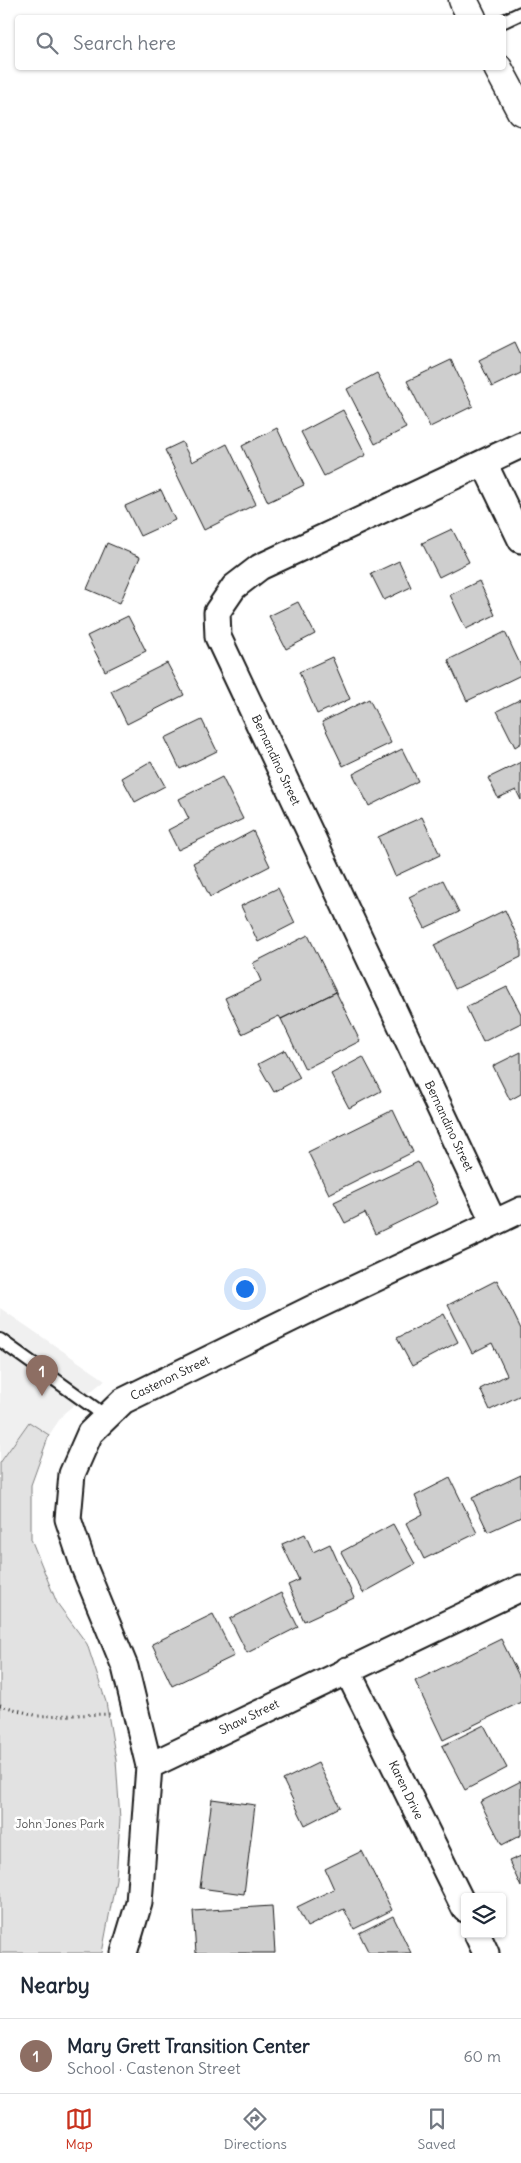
<!DOCTYPE html>
<html lang="en">
<head>
<meta charset="utf-8">
<style>
  body { margin:0; font-family:Delius,sans-serif; background:#f6f6f7; color:#1f2937 }
  .controls { position:absolute; right:15px; bottom:15px; display:grid; overflow:hidden; border-radius:5px; box-shadow:0 1px 4px #0004 }
  .controls button { width:45px; height:45px; display:grid; place-items:center; padding:0; border:0; border-bottom:1px solid #e0e1e3; background:#fff; color:#1f2937; font:25px sans-serif }
  .you { position:absolute; left:244px; top:1288px; width:18px; height:18px; margin:-12px; border:4px solid #fff; border-radius:50%; background:#1a73e8; box-shadow:0 0 0 8px #1a73e833 }
  .badge { display:grid; place-items:center; width:32px; height:32px; border-radius:50%; background:#c8321e; color:#fff; font-size:16px; font-weight:700 }
  .pin { position:absolute; translate:-50% -41px; filter:drop-shadow(0 1px 2px #0008) }
  .pin::after { content:''; position:absolute; top:26px; width:18px; height:15px; background:inherit; clip-path:polygon(0 0,100% 0,50% 100%) }
  .list { margin:0; padding:0; list-style:none }
  h2 { display:flex; justify-content:space-between; align-items:center; height:65px; margin:0; padding:0 20px; font-size:21px }
  h2 small { font-size:16px; font-weight:400; color:#747a83 }
  .list li { display:grid; grid-template-columns:32px 1fr auto; gap:15px; align-items:center; box-sizing:border-box; height:75px; padding:0 20px; border-top:1px solid #e0e1e3 }
  .list b { display:block; font-size:19px; white-space:nowrap }
  .list p { margin:0; font-size:16px; white-space:nowrap; color:#747a83 }
  .list em { font-size:16px; font-style:normal; color:#747a83 }
  .icon { flex:none; width:28px; height:28px; fill:none; stroke:currentColor; stroke-width:2; stroke-linecap:round; stroke-linejoin:round }
  .map { position:relative; flex:none; width:521px; height:1953px; overflow:hidden }
  .search { position:absolute; background:#fff; box-shadow:0 1px 4px #0004; left:15px; right:15px; top:15px; height:55px; display:flex; align-items:center; gap:12px; box-sizing:border-box; padding:0 18px; border-radius:5px; color:#747a83; font-size:19px }
  .sheet { height:140px; background:#fff }
  nav { display:flex; justify-content:space-around; align-items:center; box-sizing:border-box; height:70px; border-top:1px solid #e0e1e3; background:#fff; font-size:14px; color:#747a83 }
  nav a { display:grid; justify-items:center; gap:2px }
  nav .on { color:#c8321e }
  .map>svg:first-child { display:block }
  .built { fill:#f0f0f0 }
  .green { fill:#e2e2e2; stroke:#7f7f7f }
  .building { fill:#cecece; stroke:#1c1c1c }
  .lines { fill:none; stroke-linecap:round; stroke-linejoin:round }
  .lane-casing { stroke:#1c1c1c; stroke-width:16 }
  .street-casing { stroke:#1c1c1c; stroke-width:29 }
  .secondary-casing { stroke:#1c1c1c; stroke-width:31 }
  .path { stroke:#1c1c1c; stroke-width:3; stroke-dasharray:1 4; stroke-linecap:butt }
  .lane { stroke:#fff; stroke-width:12 }
  .street { stroke:#fff; stroke-width:25 }
  .secondary { stroke:#fff; stroke-width:28 }
  .labels { text-anchor:middle; stroke-width:5; stroke-linejoin:round; paint-order:stroke }
  .street-label { font-size:12px; fill:#1c1c1c; stroke:#fff }
  .park-label { font-size:12px; fill:#575757; stroke:#fff }
</style>
</head>
<body>
<div class="map">
<svg width="521" height="1953" viewBox="0 0 521 1953">
  <rect width="100%" height="100%" fill="#fff"/>
  <filter id="ink" filterUnits="userSpaceOnUse"><feTurbulence type="fractalNoise" baseFrequency=".02" numOctaves="2"/><feDisplacementMap in="SourceGraphic" scale="10" xChannelSelector="R" yChannelSelector="G"/><feConvolveMatrix kernelMatrix="1 2 1 2 8 2 1 2 1" color-interpolation-filters="sRGB"/></filter>
  <g filter="url(#ink)">
    <path class="built" d="M0,1308L105,1380L64,1413L49,1435L28,1423L0,1463Z"/>
    <path class="green" d="M29,1422L49,1435L31,1485V1539L57,1603L87,1644L106,1702L116,1760L120,1819L116,1879L102,1953H0V1463Z"/>
    <path class="building" d="M515,342L521,355V373L492,387L479,360Z
      M451,360L473,406L430,427L407,381Z
      M377,373L406,428L375,444L347,389Z
      M343,410L366,455L324,476L301,432Z
      M277,428L304,485L268,502L242,446Z
      M182,442L192,462L227,444L256,504L204,530L165,450Z
      M161,490L175,520L140,536L125,506Z
      M452,529L469,562L439,577L422,543Z
      M107,543L140,557L120,603L87,589Z
      M399,561L411,587L384,600L371,574Z
      M479,581L495,615L466,629L450,595Z
      M298,602L315,634L286,649L269,616Z
      M128,616L146,651L105,671L87,636Z
      M505,632L521,666V675L467,701L448,660Z
      M332,657L350,699L317,714L299,672Z
      M167,663L184,695L127,724L111,691Z
      M369,699L391,743L343,766L322,722Z
      M521,699V743L515,747L497,711Z
      M202,720L217,751L180,769L165,738Z
      M402,749L418,781L369,806L353,774Z
      M151,761L165,786L135,802L122,778Z
      M521,762V800L516,790L498,798L488,778Z
      M222,777L243,819L178,850L168,830L189,819L179,799Z
      M422,817L440,855L395,876L378,837Z
      M253,831L270,866L210,897L193,863Z
      M443,880L459,912L425,928L409,897Z
      M278,888L295,923L258,942L241,906Z
      M505,910L521,945V957L455,989L434,945Z
      M308,935L336,992L281,1019L279,1016L242,1034L225,998L261,981L253,963Z
      M507,987L521,1014V1023L483,1042L466,1007Z
      M336,992L360,1041L305,1069L281,1019Z
      M285,1050L300,1078L274,1092L258,1064Z
      M521,1052V1094L510,1100L493,1066Z
      M363,1057L381,1091L349,1108L331,1074Z
      M393,1110L413,1152L329,1194L308,1152Z
      M418,1162L438,1203L375,1234L365,1213L345,1223L334,1202Z
      M497,1280L521,1329V1395L490,1410L480,1389L507,1375L492,1343L472,1353L448,1305Z
      M444,1314L458,1342L412,1366L397,1338Z
      M521,1475V1517L488,1532L472,1498Z
      M450,1478L477,1533L424,1559L406,1523L423,1514L415,1496Z
      M393,1524L415,1564L363,1593L341,1552Z
      M305,1534L313,1552L330,1544L354,1598L304,1621L288,1585L299,1580L282,1544Z
      M281,1593L298,1627L247,1653L230,1619Z
      M213,1614L234,1656L172,1686L152,1644Z
      M501,1639L521,1680V1702L443,1740L415,1681Z
      M484,1725L507,1768L465,1790L442,1746Z
      M318,1763L340,1807L305,1825L283,1780Z
      M521,1781V1835L502,1845L480,1802Z
      M212,1799L255,1805L244,1894L200,1888Z
      M362,1851L392,1910L354,1929L344,1909L307,1927L297,1907L334,1889L325,1869Z
      M521,1856V1887L509,1861Z
      M272,1906L275,1953H196L193,1911Z
      M393,1916L411,1953H369L359,1933Z"/>
    <g class="lines">
      <defs>
        <path id="lane" d="M504,21L521,13
          M0,1340L107,1417"/>
        <path id="street" d="M484,463L521,540
          M494,1223L218,637L217,612L234,587L260,567L521,445
          M347,1670L465,1909
          M149,1766L125,1667L84,1567L68,1519L72,1474L90,1433L123,1401L313,1308L521,1210
          M477,1934L486,1953
          M124,1953L139,1903L149,1766L521,1588"/>
        <path id="secondary" d="M463,0L472,18
          M498,68L521,111"/>
      </defs>
      <use href="#lane" class="lane-casing"/>
      <use href="#street" class="street-casing"/>
      <use href="#secondary" class="secondary-casing"/>
      <path class="path" d="M0,1705L38,1716L110,1714"/>
      <use href="#lane" class="lane"/>
      <use href="#street" class="street"/>
      <use href="#secondary" class="secondary"/>
    </g>
  </g>
  <g class="labels">
    <g class="street-label">
      <text transform="translate(276 760) rotate(65)" y="4">Bernandino Street</text>
      <text transform="translate(449 1126) rotate(65)" y="4">Bernandino Street</text>
      <text transform="translate(170 1378) rotate(-26)" y="4">Castenon Street</text>
      <text transform="translate(249 1717) rotate(-26)" y="4">Shaw Street</text>
      <text transform="translate(406 1790) rotate(64)" y="4">Karen Drive</text>
    </g>
    <g class="park-label">
      <text x="60" y="1828">John Jones Park</text>
    </g>
  </g>
</svg>
<div class="controls">
<button><svg class="icon" aria-label="layers" viewBox="0 0 24 24"><path d="M12 4l9 5-9 5-9-5zM3 14l9 5 9-5"/></svg></button>
</div>
<div class="you"></div>
<div class="pin badge" style="left:42px;top:1396px;background:#8d6e63">1</div>
<div class="search"><svg class="icon" aria-label="search" viewBox="0 0 24 24"><circle cx="10" cy="10" r="6"/><path d="M15 15l6 6"/></svg>Search here</div>
</div>
<section class="sheet">
<h2>Nearby<small></small></h2>
<ul class="list">
<li><span class="badge" style="background:#8d6e63">1</span><div><b>Mary Grett Transition Center</b><p>School · Castenon Street</p></div><em>60 m</em></li>
</ul>
</section>
<nav>
<a class="on"><svg class="icon" aria-label="map" viewBox="0 0 24 24"><path d="M3 6l6-2 6 2 6-2v14l-6 2-6-2-6 2zM9 4v14M15 6v14"/></svg>Map</a>
<a><svg class="icon" aria-label="directions" viewBox="0 0 24 24"><path d="M12 3l9 9-9 9-9-9zM9 14v-3h6M13 9l2 2-2 2"/></svg>Directions</a>
<a><svg class="icon" aria-label="saved" viewBox="0 0 24 24"><path d="M7 4h10v16l-5-4-5 4z"/></svg>Saved</a>
</nav>
</body>
</html>
